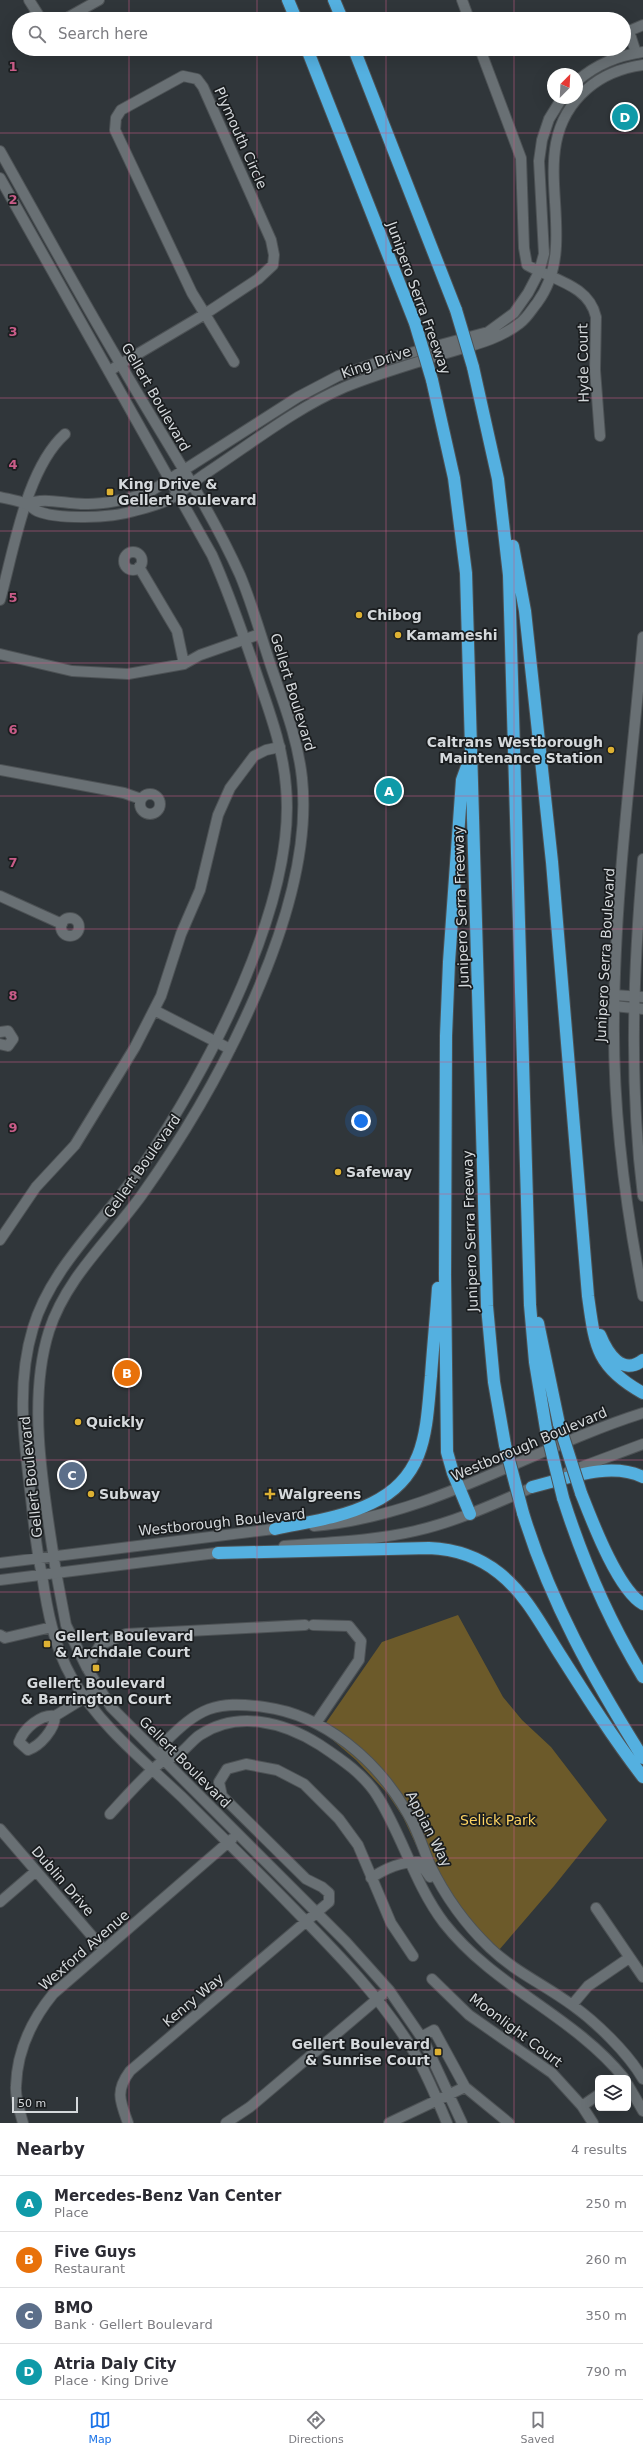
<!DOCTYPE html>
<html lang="en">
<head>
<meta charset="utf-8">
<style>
  body { margin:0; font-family:"DejaVu Sans",sans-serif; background:#f2f2f3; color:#2b2b33 }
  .controls { position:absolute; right:12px; bottom:12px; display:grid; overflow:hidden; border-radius:6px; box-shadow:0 4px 16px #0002 }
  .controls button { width:36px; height:36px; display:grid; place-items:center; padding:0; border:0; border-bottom:1px solid #e1e1e2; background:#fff; color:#2b2b33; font:20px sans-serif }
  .compass { position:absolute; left:547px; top:68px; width:36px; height:36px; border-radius:50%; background:#fff; box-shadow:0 4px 16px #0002; rotate:24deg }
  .scale { position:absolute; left:12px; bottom:10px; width:66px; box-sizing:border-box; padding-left:4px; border:2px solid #d5d9dc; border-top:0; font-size:11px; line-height:14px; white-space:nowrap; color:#d5d9dc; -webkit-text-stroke:3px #1a1d1f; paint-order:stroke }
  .you { position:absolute; left:361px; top:1121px; width:14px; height:14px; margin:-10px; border:3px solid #fff; border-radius:50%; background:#1a73e8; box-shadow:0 0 0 6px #1a73e833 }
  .badge { display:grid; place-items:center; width:26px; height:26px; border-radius:50%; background:#1a73e8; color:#fff; font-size:13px; font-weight:700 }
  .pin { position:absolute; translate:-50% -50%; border:2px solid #fff; box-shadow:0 1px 4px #0006 }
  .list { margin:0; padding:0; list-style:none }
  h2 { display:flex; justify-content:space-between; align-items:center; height:52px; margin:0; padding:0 16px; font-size:17px }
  h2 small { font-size:13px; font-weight:400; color:#7c7c81 }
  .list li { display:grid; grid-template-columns:26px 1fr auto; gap:12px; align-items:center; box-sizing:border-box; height:56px; padding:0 16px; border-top:1px solid #e1e1e2 }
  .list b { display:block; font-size:15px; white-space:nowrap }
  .list p { margin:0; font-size:13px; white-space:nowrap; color:#7c7c81 }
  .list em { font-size:13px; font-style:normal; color:#7c7c81 }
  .icon { flex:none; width:22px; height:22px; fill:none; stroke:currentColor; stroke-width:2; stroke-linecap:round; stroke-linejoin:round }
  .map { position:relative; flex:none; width:643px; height:2123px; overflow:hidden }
  .search { position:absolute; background:#fff; box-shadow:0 4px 16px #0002; left:12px; right:12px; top:12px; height:44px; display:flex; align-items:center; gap:10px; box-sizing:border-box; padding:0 14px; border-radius:22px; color:#7c7c81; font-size:15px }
  .sheet { height:276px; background:#fff }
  nav { display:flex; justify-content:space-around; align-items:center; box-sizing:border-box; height:56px; border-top:1px solid #e1e1e2; background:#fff; font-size:11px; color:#7c7c81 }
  nav a { display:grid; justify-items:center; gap:2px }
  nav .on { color:#1a73e8 }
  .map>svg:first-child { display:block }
  .green { fill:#6c5a2a }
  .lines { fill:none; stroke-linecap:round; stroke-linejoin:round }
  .street-casing { stroke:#4d5255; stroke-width:12 }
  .secondary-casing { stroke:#4d5255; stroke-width:12 }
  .highway-casing { stroke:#4d5255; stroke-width:14 }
  .street { stroke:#697074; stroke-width:10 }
  .secondary { stroke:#697074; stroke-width:10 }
  .highway { stroke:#54b0e0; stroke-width:12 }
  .highway-bridge-casing { stroke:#4d5255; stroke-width:14; stroke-linecap:butt }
  .highway-bridge { stroke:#54b0e0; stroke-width:12 }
  .grid { fill:none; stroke:#c95c88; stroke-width:1; stroke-opacity:0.55 }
  .poi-dot { fill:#ddb133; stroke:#1a1d1f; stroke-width:1.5 }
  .labels { text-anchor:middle; stroke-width:3.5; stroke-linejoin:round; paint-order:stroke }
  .street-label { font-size:14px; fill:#d5d9dc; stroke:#1a1d1f }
  .poi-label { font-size:14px; font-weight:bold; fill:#d5d9dc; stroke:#1a1d1f; text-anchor:start }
  .park-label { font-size:14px; fill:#fdd362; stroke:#1a1d1f }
  .grid-label { font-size:13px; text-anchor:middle; font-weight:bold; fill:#c95c88; stroke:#1a1d1f; stroke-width:3.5; stroke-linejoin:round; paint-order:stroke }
</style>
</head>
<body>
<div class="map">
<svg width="643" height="2123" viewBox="0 0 643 2123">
  <rect width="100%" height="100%" fill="#30363a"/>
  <path class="green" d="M458,1615L503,1697L522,1720L551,1747L607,1820L554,1886L493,1957L429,1873L403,1817L387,1793L356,1760L321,1730L382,1642Z"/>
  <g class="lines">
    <defs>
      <path id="street" d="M29,0L41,19
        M462,0L469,19
        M65,19L99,0
        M624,27L629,31L636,53
        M629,31L643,25
        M480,49L521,158L524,248L527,265C553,280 589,285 596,317L595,370L600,436
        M609,49L613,59
        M183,76L197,79L203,87L271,240L274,255L273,265L258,279L205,314L192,293L115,130L116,118L121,110Z
        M109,371L205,314L234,362
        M124 561a9 9 0 1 1 18 0a9 9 0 1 1-18 0Z
        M139,567L177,631L184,664
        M0,600C14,550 26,469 65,434
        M0,654L72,671L128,674L184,664L200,655L260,634
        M0,770L124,793L141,799
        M140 804a10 10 0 1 1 20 0a10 10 0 1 1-20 0Z
        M0,896L62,924
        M61 927a9 9 0 1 1 18 0a9 9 0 1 1-18 0Z
        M614,995L643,997
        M614,1006L643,1009
        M154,1010L230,1049
        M0,1032L8,1031L13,1039L8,1046L0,1044
        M0,1240L36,1187L75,1145L135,1047L161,996L181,934L200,890L218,815L230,788L254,756L266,750L280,747
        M56,1572L66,1625L87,1668L111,1707L346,1942L389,1990L424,2041L462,2123
        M42,1575C47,1609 54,1647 72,1678C99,1725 144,1761 183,1798C219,1834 256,1870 292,1907C335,1951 378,1994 411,2047C426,2071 436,2097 447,2123
        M313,1625L349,1626L361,1641L359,1660L316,1723
        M150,1633L305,1625
        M0,1635L5,1638L52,1627
        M87,1668L100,1645L126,1634L144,1633
        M55,1716C55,1729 40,1746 28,1750L19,1742C24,1728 41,1714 55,1716L99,1689
        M163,1760L164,1743C199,1708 215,1700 264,1707C325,1715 378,1761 408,1814C418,1830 423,1849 430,1865C445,1896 466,1925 490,1948C515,1972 545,1985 572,2005C596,2022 628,2053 643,2079
        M110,1814C124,1799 147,1772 163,1761C166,1758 172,1758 176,1756C185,1751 191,1741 200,1735C238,1710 284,1722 320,1745C341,1759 365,1775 378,1797C403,1837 415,1885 444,1923C495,1988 573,2015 624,2078
        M0,1829L104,1950
        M371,1878C386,1868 401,1861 419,1862L430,1877
        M0,1902L36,1871
        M596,1908L643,1977
        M432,1979L469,2015L552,2073L582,2106L593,2123
        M572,2005L588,1986L629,1958
        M421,2037L434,2030L465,2087L509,2123
        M628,2085L643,2111
        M582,2106L598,2095
        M23,2123C20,2112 15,2098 16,2086C17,2051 31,2021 53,1994L232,1839
        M128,2123C120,2101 115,2091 130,2071L329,1902V1893L322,1887L306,1879L222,1796L219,1782L227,1769L246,1764L277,1770L304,1784L339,1819L358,1845L391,1923L413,1956
        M226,2123L250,2107L382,1995
        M389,2123L465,2087"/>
      <path id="secondary" d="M577,81C597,64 617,56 643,52
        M0,151C41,224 81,298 124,370C163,438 208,504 240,575C253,606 262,640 273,672C285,707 298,741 302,778C316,909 216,1091 141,1196C109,1240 66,1278 49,1331C26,1404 45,1498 56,1572
        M0,178L212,555C229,593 242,631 255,669C268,708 283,746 286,787C297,903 206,1074 141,1168C105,1220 51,1267 33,1328C16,1384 24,1441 31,1498C34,1524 36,1549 42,1575
        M0,497C8,499 18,500 26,504C30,505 33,509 37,511C59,520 111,518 134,511C145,508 158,505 168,500C182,493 195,480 208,472C252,443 296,408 345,387C379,373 415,363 450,352C474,345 500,339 520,323C527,318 532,309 537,303C586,237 518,149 587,89C603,75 621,68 643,65
        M27,504C46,496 66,505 88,504C109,504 128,499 148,493L298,397L338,376L388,359L488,332L514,313L528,293L539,272L544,254L539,161L542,140L549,119L562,98
        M643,637C632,764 615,891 614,1019C613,1112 625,1205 643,1296
        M643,859C633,972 629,1083 643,1196
        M568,1472L643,1444
        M314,1526C432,1516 532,1448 643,1413
        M284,1546C328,1542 372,1541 415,1531C459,1521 498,1502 538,1485
        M0,1563L282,1528
        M0,1580L224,1552"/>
      <path id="highway" d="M288,0L296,19
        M334,0L342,19
        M307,49L415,323
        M354,49L456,310
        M473,367L498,479L509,575L530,1305L535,1362L546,1429
        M432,380L454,478L466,573L487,1306L494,1382L505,1445
        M513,546L525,611L552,862L588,1296C595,1346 596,1367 643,1393
        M470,758L462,780L449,962L446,1036L445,1275L447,1452L453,1473L470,1514
        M538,1323L559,1424
        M600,1335C607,1352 622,1377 643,1360
        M532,1487C566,1479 609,1461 643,1477
        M581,1493C592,1521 618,1590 643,1604
        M563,1498C583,1561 609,1621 643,1677
        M523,1513C550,1602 594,1680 643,1758
        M275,1529C307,1522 342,1518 372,1503C427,1477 426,1429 431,1376C433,1347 436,1317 438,1288
        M218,1553L429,1548C454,1549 479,1557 499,1573C526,1594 543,1628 561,1656C587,1697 613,1738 643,1777"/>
    </defs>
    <use href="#street" class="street-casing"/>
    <use href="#secondary" class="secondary-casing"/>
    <use href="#highway" class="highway-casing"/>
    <use href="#street" class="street"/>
    <use href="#secondary" class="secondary"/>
    <use href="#highway" class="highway"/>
    <defs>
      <path id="highway-bridge" d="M456,310L473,367
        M415,323L432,380
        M559,1424L581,1493
        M546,1429L563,1498
        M505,1445L523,1513"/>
    </defs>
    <use href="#highway-bridge" class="highway-bridge-casing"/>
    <use href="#highway-bridge" class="highway-bridge"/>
  </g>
  <path class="grid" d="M129,0V19M257,0V19M386,0V19M514,0V19M129,49V2123M257,49V2123M386,49V2123M514,49V2123M0,133H643M0,265H643M0,398H643M0,531H643M0,663H643M0,796H643M0,929H643M0,1062H643M0,1194H643M0,1327H643M0,1460H643M0,1592H643M0,1725H643M0,1858H643M0,1990H643"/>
  <g class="poi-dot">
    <rect x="106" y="488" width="8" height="8" rx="2"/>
    <circle cx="359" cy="615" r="4"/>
    <circle cx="398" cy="635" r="4"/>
    <circle cx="611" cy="750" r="4"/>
    <circle cx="338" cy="1172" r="4"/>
    <circle cx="78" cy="1422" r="4"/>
    <circle cx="91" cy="1494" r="4"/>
    <path d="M268 1488h4v4h4v4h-4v4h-4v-4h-4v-4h4z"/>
    <rect x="43" y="1640" width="8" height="8" rx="2"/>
    <rect x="92" y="1664" width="8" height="8" rx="2"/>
    <rect x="434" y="2048" width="8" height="8" rx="2"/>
  </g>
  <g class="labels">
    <g class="street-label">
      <text transform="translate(241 138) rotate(66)" y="5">Plymouth Circle</text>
      <text transform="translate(419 298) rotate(70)" y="5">Junipero Serra Freeway</text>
      <text transform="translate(376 362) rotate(-19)" y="5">King Drive</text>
      <text transform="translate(583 363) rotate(-91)" y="5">Hyde Court</text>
      <text transform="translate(156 397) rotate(60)" y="5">Gellert Boulevard</text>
      <text transform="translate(293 692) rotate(73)" y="5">Gellert Boulevard</text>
      <text transform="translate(461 907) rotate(-92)" y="5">Junipero Serra Freeway</text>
      <text transform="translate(605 955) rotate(-87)" y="5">Junipero Serra Boulevard</text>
      <text transform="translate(142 1166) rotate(-55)" y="5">Gellert Boulevard</text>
      <text transform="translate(470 1231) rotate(-92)" y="5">Junipero Serra Freeway</text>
      <text transform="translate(529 1444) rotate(-23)" y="5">Westborough Boulevard</text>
      <text transform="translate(31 1477) rotate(-96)" y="5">Gellert Boulevard</text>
      <text transform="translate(222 1522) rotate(-6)" y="5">Westborough Boulevard</text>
      <text transform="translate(185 1762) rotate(45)" y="5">Gellert Boulevard</text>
      <text transform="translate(429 1829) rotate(63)" y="5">Appian Way</text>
      <text transform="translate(63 1881) rotate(49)" y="5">Dublin Drive</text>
      <text transform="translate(84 1950) rotate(-41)" y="5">Wexford Avenue</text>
      <text transform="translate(193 2000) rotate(-40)" y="5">Kenry Way</text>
      <text transform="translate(516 2030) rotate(37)" y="5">Moonlight Court</text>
    </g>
    <g class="poi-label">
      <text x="118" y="489">King Drive &amp;<tspan x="118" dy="16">Gellert Boulevard</tspan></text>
      <text x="367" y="620">Chibog</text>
      <text x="406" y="640">Kamameshi</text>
      <text x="603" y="747" text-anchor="end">Caltrans Westborough<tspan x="603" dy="16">Maintenance Station</tspan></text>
      <text x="346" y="1177">Safeway</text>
      <text x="86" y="1427">Quickly</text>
      <text x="99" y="1499">Subway</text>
      <text x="278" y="1499">Walgreens</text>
      <text x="55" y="1641">Gellert Boulevard<tspan x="55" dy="16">&amp; Archdale Court</tspan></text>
      <text x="96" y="1688" text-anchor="middle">Gellert Boulevard<tspan x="96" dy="16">&amp; Barrington Court</tspan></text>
      <text x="430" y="2049" text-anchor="end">Gellert Boulevard<tspan x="430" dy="16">&amp; Sunrise Court</tspan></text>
    </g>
    <g class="park-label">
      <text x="498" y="1825">Selick Park</text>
    </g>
  </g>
  <g class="grid-label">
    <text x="13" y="71">1</text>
    <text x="13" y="204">2</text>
    <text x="13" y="336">3</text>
    <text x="13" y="469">4</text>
    <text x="13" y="602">5</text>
    <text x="13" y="734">6</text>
    <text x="13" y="867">7</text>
    <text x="13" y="1000">8</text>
    <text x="13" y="1132">9</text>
  </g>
</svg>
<div class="controls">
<button><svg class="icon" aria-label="layers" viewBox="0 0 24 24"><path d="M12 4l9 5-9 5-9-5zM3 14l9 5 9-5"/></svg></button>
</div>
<svg class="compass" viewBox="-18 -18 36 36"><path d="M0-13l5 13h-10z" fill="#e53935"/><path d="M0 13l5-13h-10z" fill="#7c7c81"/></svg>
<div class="scale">50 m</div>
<div class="you"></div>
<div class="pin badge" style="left:389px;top:791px;background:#0f9aa8">A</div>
<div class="pin badge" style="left:127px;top:1373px;background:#e8710a">B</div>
<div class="pin badge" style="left:72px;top:1475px;background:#5c6f8a">C</div>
<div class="pin badge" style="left:625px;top:117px;background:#0f9aa8">D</div>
<div class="search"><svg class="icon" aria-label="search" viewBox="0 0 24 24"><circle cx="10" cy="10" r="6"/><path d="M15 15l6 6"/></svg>Search here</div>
</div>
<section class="sheet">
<h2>Nearby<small>4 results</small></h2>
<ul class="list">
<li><span class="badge" style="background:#0f9aa8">A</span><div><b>Mercedes-Benz Van Center</b><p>Place</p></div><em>250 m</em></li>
<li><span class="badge" style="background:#e8710a">B</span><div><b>Five Guys</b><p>Restaurant</p></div><em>260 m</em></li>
<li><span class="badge" style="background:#5c6f8a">C</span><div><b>BMO</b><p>Bank · Gellert Boulevard</p></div><em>350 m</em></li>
<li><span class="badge" style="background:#0f9aa8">D</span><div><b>Atria Daly City</b><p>Place · King Drive</p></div><em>790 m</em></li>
</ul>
</section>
<nav>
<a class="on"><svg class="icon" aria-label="map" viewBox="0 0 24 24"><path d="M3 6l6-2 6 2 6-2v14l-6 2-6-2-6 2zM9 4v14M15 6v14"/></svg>Map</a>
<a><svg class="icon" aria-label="directions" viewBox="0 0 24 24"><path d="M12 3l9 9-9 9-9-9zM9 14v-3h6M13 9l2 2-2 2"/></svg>Directions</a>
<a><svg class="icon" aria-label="saved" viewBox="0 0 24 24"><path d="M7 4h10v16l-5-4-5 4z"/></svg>Saved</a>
</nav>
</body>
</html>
